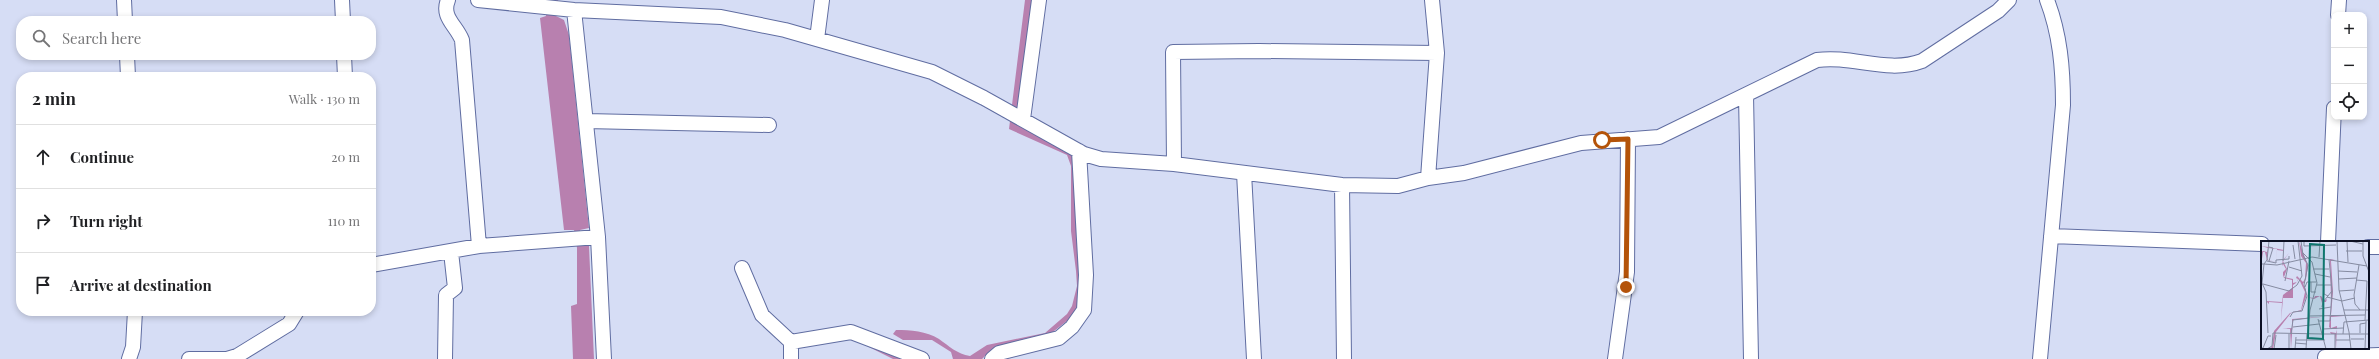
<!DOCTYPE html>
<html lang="en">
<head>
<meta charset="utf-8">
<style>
  body { margin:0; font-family:"Playfair Display",serif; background:#f6f6f6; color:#202124 }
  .controls { position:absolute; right:12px; top:12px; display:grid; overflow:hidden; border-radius:8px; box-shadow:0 2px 6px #0003 }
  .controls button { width:36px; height:36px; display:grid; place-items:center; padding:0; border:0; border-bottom:1px solid #e0e0e0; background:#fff; color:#202124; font:20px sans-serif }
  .stop { position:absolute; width:12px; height:12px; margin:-9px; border:3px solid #b45309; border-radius:50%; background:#fff }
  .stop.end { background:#b45309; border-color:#fff; box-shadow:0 1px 4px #0008 }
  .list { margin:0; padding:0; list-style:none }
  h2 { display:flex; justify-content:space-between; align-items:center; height:52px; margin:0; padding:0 16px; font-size:17px }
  h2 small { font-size:13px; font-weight:400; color:#757577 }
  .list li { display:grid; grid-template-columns:26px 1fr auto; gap:12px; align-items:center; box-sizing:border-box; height:64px; padding:0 16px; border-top:1px solid #e0e0e0 }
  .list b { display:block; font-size:15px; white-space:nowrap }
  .list em { font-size:13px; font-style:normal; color:#757577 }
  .icon { flex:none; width:22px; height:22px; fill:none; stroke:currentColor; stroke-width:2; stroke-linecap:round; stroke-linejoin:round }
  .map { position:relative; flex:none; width:2379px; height:359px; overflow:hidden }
  .search { position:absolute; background:#fff; box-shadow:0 2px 6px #0003; left:16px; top:16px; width:360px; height:44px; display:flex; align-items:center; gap:10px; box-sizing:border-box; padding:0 14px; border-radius:16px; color:#757577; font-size:15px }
  .panel { position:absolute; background:#fff; box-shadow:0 2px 6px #0003; left:16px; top:72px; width:360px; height:244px; border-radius:16px }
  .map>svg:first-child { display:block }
  .water { fill:#b880af }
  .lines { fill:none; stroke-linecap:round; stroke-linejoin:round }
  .minor-casing { stroke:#606da1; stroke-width:16 }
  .minor { stroke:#fff; stroke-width:14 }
  .route { stroke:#b45309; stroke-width:5 }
  .inset-road { fill:none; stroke:#858ba1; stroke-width:1 }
  .view { fill:#0f766e; fill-opacity:0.15; stroke:#0f766e; stroke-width:2 }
  .inset-edge { fill:none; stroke:#0b0f23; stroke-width:2 }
</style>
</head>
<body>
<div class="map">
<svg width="2379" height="359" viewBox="0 0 2379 359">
  <rect width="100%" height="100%" fill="#d6ddf5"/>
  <path class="water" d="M546,0H558L556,16L564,20L569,35L589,228L580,230L582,244L589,246L594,359H573L571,306L577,304V248L574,230H564L540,18L546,16Z
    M1025,0H1033L1016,121L1074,154L1081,281L1078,306L1072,317L1049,335L992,349L982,359H953L951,352L932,340H903L893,334L896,330C911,330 926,331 939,339C949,346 957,354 970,356L987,345L1045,333L1067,314L1072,306L1077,286L1076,271L1071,231V166L1067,155L1009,129Z
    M857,341L911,359H893Z"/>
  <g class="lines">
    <defs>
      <path id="minor" d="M124,0L125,21
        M342,0L343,21
        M448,0C441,17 456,25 462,40L479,246
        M478,0L574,10L721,17L785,30L932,72L984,98L1084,154L1101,159L1174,164L1342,185L1398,186L1428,178L1464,173L1581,143L1659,137L1817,60C1853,55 1887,74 1922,61L1998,11L2009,0
        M574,10L598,237L604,359
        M2338,15L2339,0
        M817,39L822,0
        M127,55L128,77
        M344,55L345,77
        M1746,95L1751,359
        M1023,119L1039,0
        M586,121L769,125
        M1174,164L1173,52L1259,51L1437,53
        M1244,173L1254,359
        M1428,178L1437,53L1432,0
        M1342,185L1344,359
        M2051,236L2262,244
        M2328,242L2334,108
        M2368,247H2379
        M371,265L479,246L598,237
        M742,268L762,315L791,342L851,332L922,359
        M2325,357L2379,355
        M129,359L133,347L135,311
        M189,359H225
        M227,359L237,356L289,324L297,311
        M445,359L446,295L455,288L451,252
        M791,359V342
        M992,359L999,353L1059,338L1072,327L1084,310L1086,275L1079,151
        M1615,359L1627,272L1628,139
        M2040,359L2063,105C2063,68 2060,34 2047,0"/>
    </defs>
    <use href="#minor" class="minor-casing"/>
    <use href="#minor" class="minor"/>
  </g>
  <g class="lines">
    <path class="route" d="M1602,140L1628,139L1626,287"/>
  </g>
  <g transform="translate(2261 241)">
    <rect width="108" height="108" fill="#d6ddf5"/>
    <path d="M8,0L7,6L23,9L22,19L28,12L22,20L26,28L23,36L32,38V42L36,41L37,38L35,37L36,35L42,41L44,38L45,22L40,15L38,0L47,25L45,38L42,43L45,49V56L53,57L54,55H60L61,56L63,60L66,58L65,61H70L69,18L74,19L70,20L72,51L70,74L83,75L70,76V87L76,85L75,108L74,93H70L69,91L75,92L76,88H70L68,86L69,75L32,79L30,108L29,88H21L31,87V78L70,75V61H63L61,64L63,60L61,62L59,55L53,58L45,56L40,70L30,72L15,91L12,108H6L11,106L13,90L29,72L40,69L44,51L38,38L35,42L32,44V57H22L20,81L21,62L8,61V63L6,72L8,63L5,60L21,61L22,54L31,47V39L23,37L22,34V31H5H22L25,28L22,23L21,25L23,10L16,9L15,21L19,22L6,19L4,11H2L1,18H0V11L2,10L6,11L7,7L0,5L7,6ZM7,7L16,8L15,21L7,19V17L6,19Z" fill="#b880af" fill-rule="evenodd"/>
    <path class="inset-road" d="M43,0V5L75,4M76,0L78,49L88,91L90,108M86,0L87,21M89,0L102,3M102,0V15L108,31M32,4L34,18M8,6L12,7L8,20M85,10H101M41,11L51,21L56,42L49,69L47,92M58,16L59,0M6,20L15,22V19L28,18V15M22,20L23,0M0,23H3L6,19L8,0M98,24L93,54L94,63L99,69M28,26L41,30M52,28H68M77,30L96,31M54,33L69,36M78,38L96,37M95,39L106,40L104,80M24,40L28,20M50,41V51H55M2,43L28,50L36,44L41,35L37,0M56,44H70M63,44V53L67,55M44,46L46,41H55M78,50L93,49M66,56L81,60L94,57M61,66L62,61L71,50M58,68L70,66M83,69H108M48,75L104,74M29,76L32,71L41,70L46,55L43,44L47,24L42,14L40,0M57,78L65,108M58,80H69L71,50L68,18M32,86L58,83M62,88L82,87M7,92L5,51L1,42L3,23L16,24L51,16L106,25M99,92V83L105,82M30,93L32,79L48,77M62,93H108M82,93L83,81L108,79M90,98H103M35,99H64M75,99H89M34,102L46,103M0,107H2L7,95H10M6,108L11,105L12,92L62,93M13,108L15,94M28,108V93M34,108L35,96M45,108L46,92M74,108V93M104,108L105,80"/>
    <path class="view" d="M49,3L63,4L62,98L47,97Z"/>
    <rect width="108" height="108" class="inset-edge"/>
  </g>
</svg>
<div class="controls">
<button>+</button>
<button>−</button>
<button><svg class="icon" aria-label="locate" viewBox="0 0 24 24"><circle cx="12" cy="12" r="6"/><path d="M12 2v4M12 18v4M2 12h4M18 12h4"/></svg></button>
</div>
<div class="stop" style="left:1602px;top:140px"></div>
<div class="stop end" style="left:1626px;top:287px"></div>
<div class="search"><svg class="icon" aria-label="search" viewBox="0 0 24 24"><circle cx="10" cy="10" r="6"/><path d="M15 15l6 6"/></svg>Search here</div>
<section class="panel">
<h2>2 min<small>Walk · 130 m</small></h2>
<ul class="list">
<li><svg class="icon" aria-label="ahead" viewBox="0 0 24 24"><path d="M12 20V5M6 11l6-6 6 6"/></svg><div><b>Continue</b></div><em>20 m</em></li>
<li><svg class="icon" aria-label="right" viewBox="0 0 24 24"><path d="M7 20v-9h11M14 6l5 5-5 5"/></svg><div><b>Turn right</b></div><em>110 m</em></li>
<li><svg class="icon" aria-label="arrive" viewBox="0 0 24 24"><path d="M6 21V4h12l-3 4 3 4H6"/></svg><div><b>Arrive at destination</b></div></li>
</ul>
</section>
</div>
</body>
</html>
